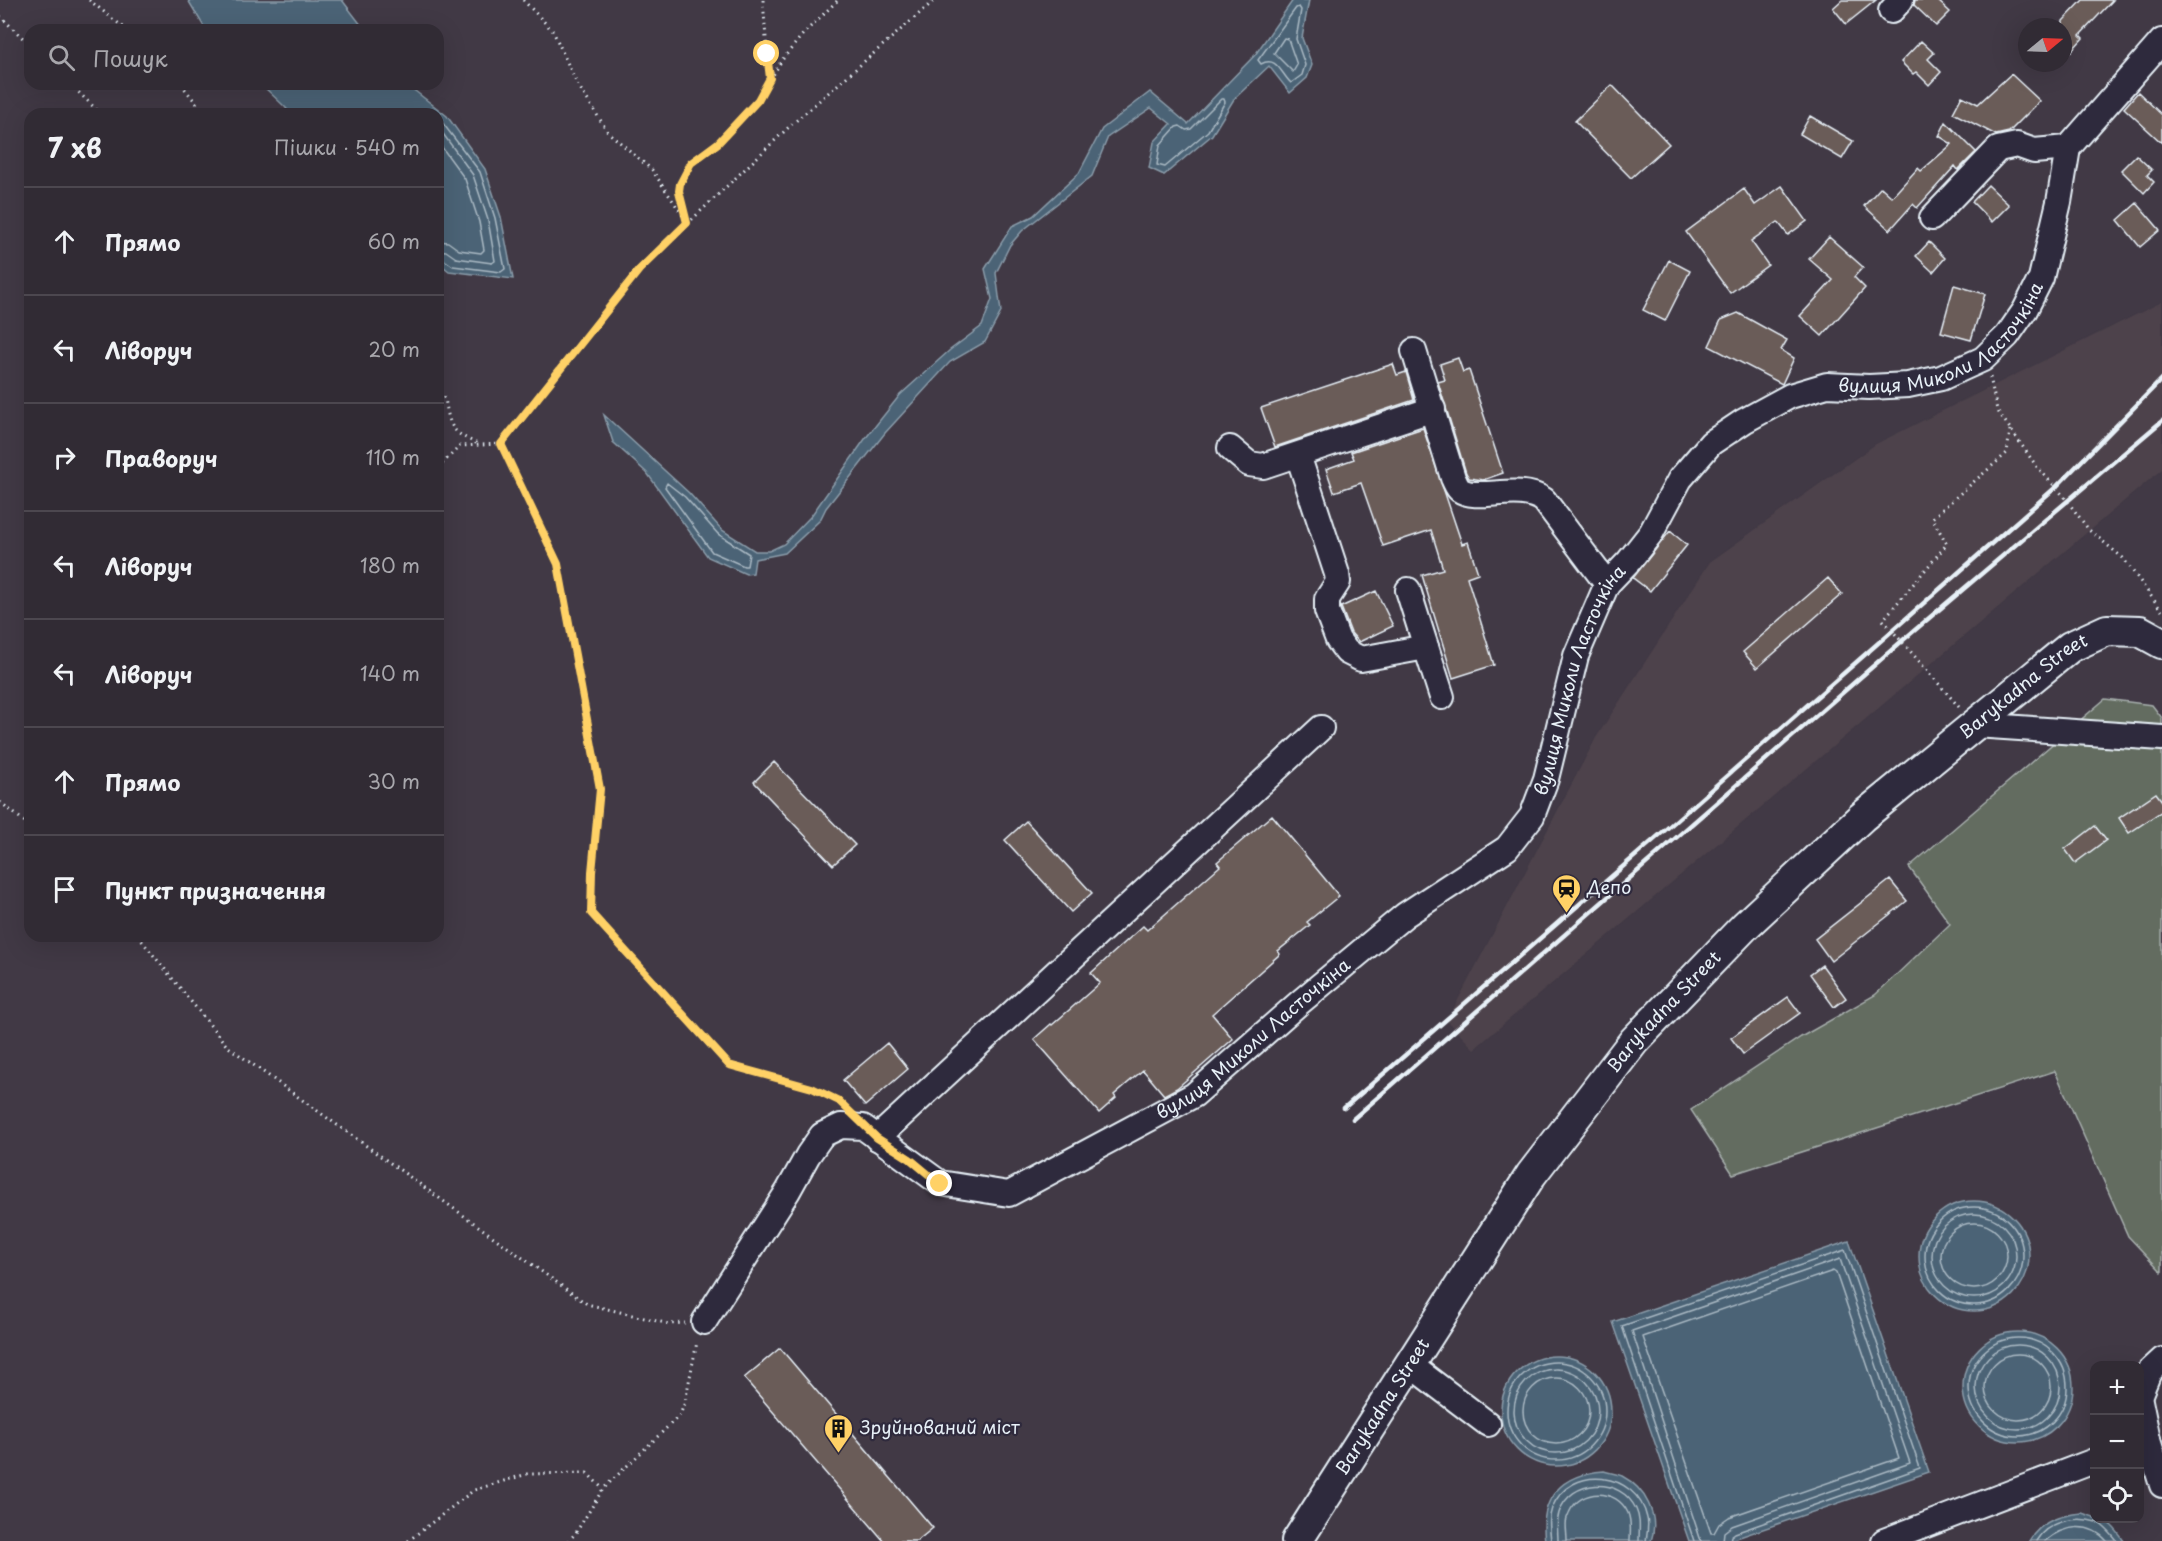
<!DOCTYPE html>
<html lang="uk">
<head>
<meta charset="utf-8">
<style>
  body { margin:0; font-family:"Playpen Sans",sans-serif; background:#3d3740; color:#f1f3f6 }
  .controls { position:absolute; right:18px; bottom:18px; display:grid; overflow:hidden; border-radius:12px; box-shadow:0 6px 24px #0002 }
  .controls button { width:54px; height:54px; display:grid; place-items:center; padding:0; border:0; border-bottom:2px solid #4c474f; background:#312b34; color:#f1f3f6; font:30px sans-serif }
  .compass { position:absolute; left:2018px; top:18px; width:54px; height:54px; border-radius:50%; background:#312b34; box-shadow:0 6px 24px #0002; rotate:71deg }
  .stop { position:absolute; width:18px; height:18px; margin:-14px; border:4px solid #ffd166; border-radius:50%; background:#fff }
  .stop.end { background:#ffd166; border-color:#fff; box-shadow:0 2px 6px #0008 }
  .list { margin:0; padding:0; list-style:none }
  h2 { display:flex; justify-content:space-between; align-items:center; height:78px; margin:0; padding:0 24px; font-size:26px }
  h2 small { font-size:20px; font-weight:400; color:#a8a7ac }
  .list li { display:grid; grid-template-columns:39px 1fr auto; gap:18px; align-items:center; box-sizing:border-box; height:108px; padding:0 24px; border-top:2px solid #4c474f }
  .list b { display:block; font-size:22px; white-space:nowrap }
  .list em { font-size:20px; font-style:normal; color:#a8a7ac }
  .icon { flex:none; width:33px; height:33px; fill:none; stroke:currentColor; stroke-width:2; stroke-linecap:round; stroke-linejoin:round }
  .map { position:relative; flex:none; width:2162px; height:1541px; overflow:hidden }
  .search { position:absolute; background:#312b34; box-shadow:0 6px 24px #0002; left:24px; top:24px; width:420px; height:66px; display:flex; align-items:center; gap:15px; box-sizing:border-box; padding:0 21px; border-radius:18px; color:#a8a7ac; font-size:22px }
  .panel { position:absolute; background:#312b34; box-shadow:0 6px 24px #0002; left:24px; top:108px; width:420px; height:834px; border-radius:18px }
  .map>svg:first-child { display:block }
  .built { fill:#4e434b }
  .green { fill:#636c60; stroke:#a6aeac; stroke-width:1.5 }
  .water { fill:#4c6476; stroke:#8a9caa; stroke-width:1.5 }
  .lines { fill:none; stroke-linecap:round; stroke-linejoin:round }
  .shore { stroke:#aab9c4; stroke-width:1.5 }
  .building { fill:#6b5b59; stroke:#e8f1f8; stroke-width:1.5 }
  .minor-casing { stroke:#e8f1f8; stroke-width:28 }
  .major-casing { stroke:#e8f1f8; stroke-width:34 }
  .path { stroke:#e8f1f8; stroke-width:3; stroke-dasharray:1.5 4.5; stroke-linecap:butt }
  .minor { stroke:#2f2a3d; stroke-width:24 }
  .major { stroke:#2f2a3d; stroke-width:30 }
  .rail { stroke:#e8f1f8; stroke-width:4.5 }
  .route { stroke:#ffd166; stroke-width:8 }
  .labels { text-anchor:middle; stroke-width:4.5; stroke-linejoin:round; paint-order:stroke }
  .street-label { font-size:18px; fill:#e8f1f8; stroke:#2f2a3d }
  .poi-label { font-size:18px; fill:#e8f1f8; stroke:#2f2a3d; text-anchor:start }
</style>
</head>
<body>
<div class="map">
<svg width="2162" height="1541" viewBox="0 0 2162 1541">
  <rect width="100%" height="100%" fill="#413945"/>
  <filter id="ink" filterUnits="userSpaceOnUse"><feTurbulence type="fractalNoise" baseFrequency=".0167" numOctaves="2"/><feDisplacementMap in="SourceGraphic" scale="12" xChannelSelector="R" yChannelSelector="G"/><feConvolveMatrix kernelMatrix="1 2 1 2 8 2 1 2 1" color-interpolation-filters="sRGB"/></filter>
  <g filter="url(#ink)">
    <path class="built" d="M2162,302V469L1474,1049L1447,1021L1596,738L1710,562L1876,444Z"/>
    <path class="green" d="M2105,699L2152,705L2162,718V1272L2128,1236L2055,1071L1733,1174L1691,1110L1801,1037L1875,995L1950,924L1909,867Z"/>
    <path class="water" d="M188,0H342L365,30H206Z
      M1293,0H1309L1302,38L1312,65L1307,78L1290,93L1269,66L1234,99L1212,135L1164,175L1149,168L1154,142L1171,124L1151,108L1108,137L1092,176L1022,231L1010,245L996,273L1001,312L985,342L950,362L885,433L826,508L820,520L785,553L755,559L753,573L746,574L708,557L647,473L613,442L604,415L689,493L722,530L755,551H769L784,544L811,516L865,439L900,395L950,350L982,326L992,299L985,269L1012,226L1033,216L1079,173L1102,129L1150,92L1188,124L1255,55Z
      M261,84H406L447,116L485,169L501,217L513,279L449,271L438,262V114H291L285,107Z
      M1919 1256a55 55 0 1 1 110 0a55 55 0 1 1-110 0Z
      M1849,1241L1929,1472L1728,1541H1689L1613,1322Z
      M1963 1387a55 55 0 1 1 110 0a55 55 0 1 1-110 0Z
      M1501 1411a55 55 0 1 1 110 0a55 55 0 1 1-110 0Z
      M1604,1471C1610,1473 1617,1474 1622,1476C1645,1488 1660,1516 1651,1541H1545C1539,1498 1561,1474 1604,1471Z
      M2082,1513L2094,1517V1518C2108,1518 2117,1531 2124,1541H2029C2041,1521 2060,1515 2082,1513Z"/>
    <g class="lines">
      <path class="shore" d="M1299,7L1301,10L1296,39L1305,65L1302,75L1291,83C1281,74 1277,55 1261,64L1258,60L1296,8Z
        M1284,38L1288,39L1297,65L1293,72L1274,53Z
        M1221,99H1224L1225,102L1208,131L1165,167L1157,165L1160,145L1176,127L1180,126L1186,130L1191,129Z
        M438,117L480,172L495,218L505,269L501,272L453,266L443,259L438,258
        M438,127L473,175L488,220L495,261L492,263L456,258L446,251L438,250
        M438,142L465,179L479,222L484,250L481,253L459,250L448,242L438,241
        M667,483L685,497L718,534L749,554L747,566H744L712,552L665,487Z
        M1925 1256a49 49 0 1 1 98 0a49 49 0 1 1-98 0Z
        M1932 1256a42 42 0 1 1 84 0a42 42 0 1 1-84 0Z
        M1941 1256a33 33 0 1 1 66 0a33 33 0 1 1-66 0Z
        M1833,1271L1836,1273L1899,1458L1729,1517L1719,1524L1714,1533H1711L1643,1337Z
        M1969 1387a49 49 0 1 1 98 0a49 49 0 1 1-98 0Z
        M1976 1387a42 42 0 1 1 84 0a42 42 0 1 1-84 0Z
        M1985 1387a33 33 0 1 1 66 0a33 33 0 1 1-66 0Z
        M1507 1411a49 49 0 1 1 98 0a49 49 0 1 1-98 0Z
        M1514 1411a42 42 0 1 1 84 0a42 42 0 1 1-84 0Z
        M1523 1411a33 33 0 1 1 66 0a33 33 0 1 1-66 0Z
        M1551,1541C1550,1530 1548,1519 1552,1508C1570,1463 1637,1471 1647,1518C1649,1525 1647,1534 1646,1541
        M1558,1541C1558,1531 1556,1523 1559,1513C1570,1478 1621,1476 1636,1509C1641,1520 1639,1530 1639,1541
        M1567,1541C1567,1531 1564,1522 1569,1513C1580,1488 1617,1488 1628,1513C1632,1523 1630,1531 1630,1541
        M1694,1541L1622,1326L1845,1250L1920,1468L1735,1533L1731,1536L1730,1541
        M1701,1541L1632,1331L1840,1259L1910,1463L1732,1526L1724,1532L1723,1541
        M2036,1541C2047,1522 2075,1515 2096,1522C2103,1524 2112,1535 2117,1541
        M2045,1541C2064,1525 2089,1521 2107,1541"/>
    </g>
    <path class="building" d="M1842,0H1876L1846,24L1833,8Z
      M1915,0H1937L1950,12L1936,26L1914,5Z
      M2083,0H2113L2080,35L2083,38L2063,60V21Z
      M1921,41L1934,53L1928,59L1941,72L1929,85L1916,72L1913,74L1901,62Z
      M2011,74L2040,101L2009,132L1996,135L1953,113L1962,96L1978,104Z
      M1612,85L1669,144L1631,178L1575,121Z
      M2138,92L2162,115V143L2124,108Z
      M1810,116L1853,141L1842,159L1800,134Z
      M1946,122L1976,152L1958,170L1955,166L1917,208L1913,204L1890,230L1864,206L1881,187L1892,197L1918,168L1921,171L1952,144L1939,136Z
      M2136,155L2152,170L2147,175L2154,182L2144,193L2121,170Z
      M1988,185L2009,205L1992,222L1972,202Z
      M1782,186L1807,221L1788,235L1778,222L1751,241L1768,265L1730,293L1686,232L1744,189L1755,205Z
      M2137,203L2160,230L2140,247L2118,220Z
      M1829,237L1863,267L1854,277L1865,288L1822,336L1800,316L1833,280L1809,259Z
      M1929,242L1945,258L1933,272L1916,256Z
      M1669,260L1690,271L1665,321L1643,310Z
      M1954,285L1985,294L1971,340L1941,332Z
      M1738,313L1787,340L1781,350L1794,358L1782,384L1709,346L1721,320Z
      M1458,358L1463,372L1469,370L1503,473L1483,480L1469,478L1466,473L1438,382L1445,380L1440,364Z
      M1393,364L1397,375L1406,372L1414,400L1275,447L1261,408Z
      M1423,428L1462,544L1468,542L1478,573L1467,577L1494,665L1453,678L1422,575L1443,569L1431,530L1383,546L1361,483L1334,492L1326,469L1354,459L1351,452Z
      M1670,531L1687,545L1650,591L1633,578Z
      M1828,578L1842,594L1757,668L1743,652Z
      M1376,591L1393,626L1359,642L1351,633L1341,607Z
      M774,762L855,845L833,865L754,782Z
      M2156,793L2162,801V811L2129,833L2119,818Z
      M1272,815L1339,896L1307,922L1310,925L1278,951L1280,954L1212,1014L1233,1039L1177,1088L1164,1095L1143,1070L1114,1095L1116,1098L1099,1113L1034,1039L1051,1024L1052,1025L1100,983L1091,973L1143,926L1147,930L1220,866L1217,862Z
      M1026,821L1092,893L1071,912L1005,840Z
      M2095,826L2106,840L2075,863L2065,849Z
      M1890,880L1907,901L1831,961L1815,939Z
      M1822,965L1846,998L1834,1007L1810,974Z
      M1788,997L1800,1013L1743,1054L1731,1038Z
      M887,1043L908,1069L865,1106L843,1080Z
      M780,1348L933,1528L917,1541H884L744,1378Z"/>
    <g class="lines">
      <defs>
        <g id="minor">
          <path d="M1891,11L1901,0"/>
          <path d="M1932,218L1998,149L2017,145L2034,151L2068,148"/>
          <path d="M1414,351L1453,478C1455,482 1457,488 1460,490C1477,502 1520,483 1544,500L1607,584"/>
          <path d="M1230,448L1249,464L1263,466L1433,409"/>
          <path d="M1298,455L1337,574L1338,582L1327,599V611L1338,640L1347,652L1361,659L1426,647L1408,590"/>
          <path d="M1426,647L1442,697"/>
          <path d="M1975,725L2162,738"/>
          <path d="M877,1138L1321,728"/>
          <path id="s1" d="M704,1322L788,1191L808,1155L822,1135L841,1126L863,1127L940,1183L1009,1194L1194,1095L1299,1003L1405,915L1507,848L1532,816L1546,779L1576,656L1607,584L1629,561L1651,533L1680,479L1711,443L1744,421L1790,396L1827,385L1869,387L1908,385L1941,378L1983,359L2007,336L2025,310L2041,278L2059,202L2068,148L2162,41"/>
          <path d="M1409,1364L1488,1424"/>
          <path d="M2140,1394L2149,1372L2162,1360"/>
          <path d="M2140,1401L2148,1440"/>
          <path d="M2140,1444L2148,1440L2162,1485"/>
          <path d="M1884,1541L2094,1461"/>
        </g>
        <g id="major">
          <path id="s2" d="M1297,1541L1531,1175L1634,1041L1745,926L1862,817L2070,647L2107,630L2140,631L2162,643"/>
        </g>
      </defs>
      <use href="#minor" class="minor-casing"/>
      <use href="#major" class="major-casing"/>
      <path class="path" d="M89,0L127,30
        M523,0L553,31L576,82L608,132L652,170L686,220
        M763,0L769,76
        M0,16L30,45
        M70,84L101,114
        M181,84L205,114
        M687,223L679,191L680,184L691,163L718,143L758,100L782,60L804,33L838,0
        M1990,377L1997,410L2037,467L2062,494L2089,530L2123,558L2162,611
        M438,394L445,398C450,430 452,432 480,445
        M438,468L460,446L501,444
        M1959,707L1883,620L1947,544L1932,518L2007,453L2010,430
        M0,802L30,826
        M138,936L227,1046L587,1304L669,1324L685,1323
        M845,1106L812,1088L729,1065L591,913L592,872L600,790L558,564L501,444L639,270L790,126L935,0
        M408,1541L474,1490L527,1474L587,1473L603,1489
        M568,1541L575,1534L603,1489L680,1415L685,1402L697,1342"/>
      <use href="#minor" class="minor"/>
      <use href="#major" class="major"/>
      <path class="rail" d="M1344,1108L1664,831L2056,487L2162,379
        M1353,1119L1902,641L2162,421"/>
    </g>
  </g>
  <g class="lines" filter="url(#ink)">
    <path class="route" d="M767,54L770,78L758,100L718,143L691,163L680,184L679,191L687,223L639,270L501,444L558,564L600,789L592,872L591,913L729,1065L812,1088L839,1101L877,1138L910,1159L940,1184"/>
  </g>
  <defs>
    <symbol id="station-pin" viewBox="-11 -11 22 30"><path d="M0 17L-7.5 6A9.5 9.5 0 1 1 7.5 6Z" fill="#ffd166" stroke="#2f2a3d"/><path d="M-3-6H3Q5-6 5-4V2Q5 4 3 4L4.5 6H3L1.5 4h-3L-3 6H-4.5L-3 4Q-5 4-5 2V-4Q-5-6-3-6ZM-3.5-4v3h7v-3ZM-3.5 1v1.5H-2V1ZM2 1v1.5H3.5V1Z" fill="#111"/></symbol>
    <symbol id="building-pin" viewBox="-11 -11 22 30"><path d="M0 17L-7.5 6A9.5 9.5 0 1 1 7.5 6Z" fill="#ffd166" stroke="#2f2a3d"/><path d="M-4-6H4V6H1V3H-1V6H-4ZM-2.5-4.3h1.7v1.8h-1.7ZM.8-4.3h1.7v1.8H.8ZM-2.5-1h1.7V.8h-1.7ZM.8-1h1.7V.8H.8Z" fill="#111"/></symbol>
  </defs>
  <g fill-rule="evenodd">
    <use href="#station-pin" x="1550" y="872" width="33" height="45"/>
    <use href="#building-pin" x="822" y="1412" width="33" height="45"/>
  </g>
  <g class="labels">
    <g class="street-label">
      <text dy="6" stroke="none"><textPath href="#s1" startOffset="1764">вулиця Миколи Ласточкіна</textPath></text>
      <text dy="6" stroke="none"><textPath href="#s1" startOffset="1224">вулиця Миколи Ласточкіна</textPath></text>
      <text dy="6" stroke="none"><textPath href="#s2" startOffset="1131">Barykadna Street</textPath></text>
      <text dy="6" stroke="none"><textPath href="#s2" startOffset="645">Barykadna Street</textPath></text>
      <text dy="6" stroke="none"><textPath href="#s1" startOffset="720">вулиця Миколи Ласточкіна</textPath></text>
      <text dy="6" stroke="none"><textPath href="#s2" startOffset="159">Barykadna Street</textPath></text>
    </g>
    <g class="poi-label">
      <text x="1587" y="894">Депо</text>
      <text x="860" y="1434">Зруйнований міст</text>
    </g>
  </g>
</svg>
<div class="controls">
<button>+</button>
<button>−</button>
<button><svg class="icon" aria-label="locate" viewBox="0 0 24 24"><circle cx="12" cy="12" r="6"/><path d="M12 2v4M12 18v4M2 12h4M18 12h4"/></svg></button>
</div>
<svg class="compass" viewBox="-18 -18 36 36"><path d="M0-13l5 13h-10z" fill="#e53935"/><path d="M0 13l5-13h-10z" fill="#a8a7ac"/></svg>
<div class="stop" style="left:767px;top:54px"></div>
<div class="stop end" style="left:940px;top:1184px"></div>
<div class="search"><svg class="icon" aria-label="search" viewBox="0 0 24 24"><circle cx="10" cy="10" r="6"/><path d="M15 15l6 6"/></svg>Пошук</div>
<section class="panel">
<h2>7 хв<small>Пішки · 540 m</small></h2>
<ul class="list">
<li><svg class="icon" aria-label="ahead" viewBox="0 0 24 24"><path d="M12 20V5M6 11l6-6 6 6"/></svg><div><b>Прямо</b></div><em>60 m</em></li>
<li><svg class="icon" aria-label="left" viewBox="0 0 24 24"><path d="M17 20v-9H6M10 6l-5 5 5 5"/></svg><div><b>Ліворуч</b></div><em>20 m</em></li>
<li><svg class="icon" aria-label="right" viewBox="0 0 24 24"><path d="M7 20v-9h11M14 6l5 5-5 5"/></svg><div><b>Праворуч</b></div><em>110 m</em></li>
<li><svg class="icon" aria-label="left" viewBox="0 0 24 24"><path d="M17 20v-9H6M10 6l-5 5 5 5"/></svg><div><b>Ліворуч</b></div><em>180 m</em></li>
<li><svg class="icon" aria-label="left" viewBox="0 0 24 24"><path d="M17 20v-9H6M10 6l-5 5 5 5"/></svg><div><b>Ліворуч</b></div><em>140 m</em></li>
<li><svg class="icon" aria-label="ahead" viewBox="0 0 24 24"><path d="M12 20V5M6 11l6-6 6 6"/></svg><div><b>Прямо</b></div><em>30 m</em></li>
<li><svg class="icon" aria-label="arrive" viewBox="0 0 24 24"><path d="M6 21V4h12l-3 4 3 4H6"/></svg><div><b>Пункт призначення</b></div></li>
</ul>
</section>
</div>
</body>
</html>
